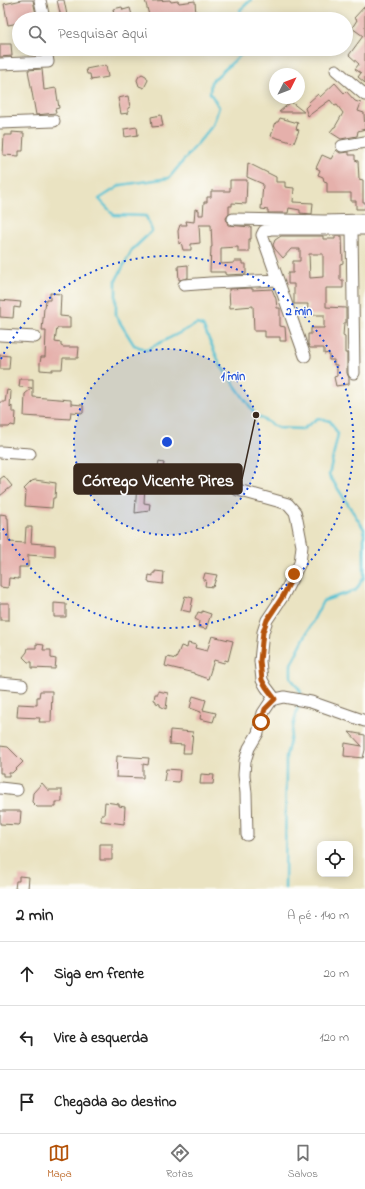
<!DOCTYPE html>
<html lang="pt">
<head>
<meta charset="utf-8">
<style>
  body { margin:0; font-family:"Indie Flower",sans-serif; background:#f2f2f2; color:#222 }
  .controls { position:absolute; right:12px; bottom:12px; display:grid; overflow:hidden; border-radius:8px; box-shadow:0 2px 10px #0003 }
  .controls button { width:36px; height:36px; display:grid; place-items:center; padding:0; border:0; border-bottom:1px solid #e0e0e0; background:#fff; color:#222; font:20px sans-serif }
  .compass { position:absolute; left:269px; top:68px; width:36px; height:36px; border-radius:50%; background:#fff; box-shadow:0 2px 10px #0003; rotate:48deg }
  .stop { position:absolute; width:12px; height:12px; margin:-9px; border:3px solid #b45309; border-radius:50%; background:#fff }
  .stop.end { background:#b45309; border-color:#fff; box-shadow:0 1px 4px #0008 }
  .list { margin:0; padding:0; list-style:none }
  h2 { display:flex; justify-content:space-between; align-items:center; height:52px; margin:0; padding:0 16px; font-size:17px }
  h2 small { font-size:13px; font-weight:400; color:#767676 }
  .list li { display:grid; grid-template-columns:26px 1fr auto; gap:12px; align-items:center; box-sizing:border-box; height:64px; padding:0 16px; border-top:1px solid #e0e0e0 }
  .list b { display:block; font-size:15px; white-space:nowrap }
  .list em { font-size:13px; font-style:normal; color:#767676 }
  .icon { flex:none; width:22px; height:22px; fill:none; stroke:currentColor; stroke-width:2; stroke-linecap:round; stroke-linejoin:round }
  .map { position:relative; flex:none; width:365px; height:889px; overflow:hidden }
  .search { position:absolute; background:#fff; box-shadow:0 2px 10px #0003; left:12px; right:12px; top:12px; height:44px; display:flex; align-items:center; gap:10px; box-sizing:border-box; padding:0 14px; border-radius:22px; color:#767676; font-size:15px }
  .sheet { height:244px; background:#fff }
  nav { display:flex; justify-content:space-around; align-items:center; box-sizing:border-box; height:56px; border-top:1px solid #e0e0e0; background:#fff; font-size:11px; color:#767676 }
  nav a { display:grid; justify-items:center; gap:2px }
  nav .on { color:#b45309 }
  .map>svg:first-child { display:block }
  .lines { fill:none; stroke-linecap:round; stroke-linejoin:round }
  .stream { stroke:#57c1d2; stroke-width:2.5 }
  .building { fill:#e5b0ab; fill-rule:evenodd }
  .minor-casing { stroke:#786b57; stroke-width:13 }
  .minor { stroke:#fff; stroke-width:11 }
  .route { stroke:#b45309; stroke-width:5 }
  .ring { fill:none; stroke:#1d4ed8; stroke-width:2; stroke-dasharray:2 4 }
  .centre { fill:#1d4ed8; stroke:#fdfcf7; stroke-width:2 }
  .ring-label { font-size:12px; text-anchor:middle; font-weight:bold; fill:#1d4ed8; stroke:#fdfcf7; stroke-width:3; stroke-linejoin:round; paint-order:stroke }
  .leader { fill:none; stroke:#3b2a1e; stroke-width:1.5 }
  .callout-dot { fill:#3b2a1e; stroke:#fdfcf7; stroke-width:1.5 }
  .callout { fill:#3b2a1e; stroke:#3b2a1e; stroke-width:1.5 }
  .callout-label { font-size:18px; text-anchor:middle; font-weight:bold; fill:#fff }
</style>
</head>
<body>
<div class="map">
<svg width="365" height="889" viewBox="0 0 365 889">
  <rect width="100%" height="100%" fill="#fdfcf7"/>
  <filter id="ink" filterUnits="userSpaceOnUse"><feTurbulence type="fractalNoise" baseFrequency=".025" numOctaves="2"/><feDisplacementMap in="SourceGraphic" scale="8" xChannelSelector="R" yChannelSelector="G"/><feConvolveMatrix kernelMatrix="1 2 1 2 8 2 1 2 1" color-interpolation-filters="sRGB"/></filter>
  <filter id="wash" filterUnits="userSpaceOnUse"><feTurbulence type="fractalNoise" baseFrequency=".012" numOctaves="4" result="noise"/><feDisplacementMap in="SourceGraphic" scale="16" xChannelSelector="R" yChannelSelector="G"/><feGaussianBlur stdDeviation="0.9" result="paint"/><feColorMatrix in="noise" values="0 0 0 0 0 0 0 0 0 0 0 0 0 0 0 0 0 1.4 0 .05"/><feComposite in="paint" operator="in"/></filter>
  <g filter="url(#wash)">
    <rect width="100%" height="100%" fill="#eae3c2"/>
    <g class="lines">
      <path class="stream" d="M242,19L240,10L251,0
        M247,49L211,82L210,93L219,107L213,125L169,178L121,185L99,199L114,215L146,216L152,231L132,250L116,280V316L134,345L146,350L197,324L203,326L221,366L256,415L278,428L303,429L318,418L330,421L338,434L329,475L364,529V577L356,590L323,601L291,664V678L301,692L300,697
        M285,889L286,757L299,702"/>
    </g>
    <g id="blocks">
      <path class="building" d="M22,0H33L37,19H18L19,23L8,25L4,4Z
        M57,0H64L67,15L61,17Z
        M145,0H152V1L170,0L171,2L178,1L179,3L195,1L196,16L180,17V19H169L168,16L150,19Z
        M365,6V83L358,77L361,73L355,69L359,64L349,55L363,36L352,28L357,20L354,18Z
        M122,7L123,10L130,8L133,19H115L113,9Z
        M0,44H11L12,56L0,57Z
        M106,65L108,77L91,80L90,74H87L86,69Z
        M42,69L44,90L56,88L59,108L55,109L56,113L36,115L28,70Z
        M142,74L146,76L148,80L144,88L139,86L137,80L139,76Z
        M335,83L344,93L346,91L355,101L361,103L358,111L364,113L365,129L358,131L357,136L341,139L330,132L334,127H335L343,113L337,105L335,106L330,100L308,116L305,108L310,103L309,102L318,94L320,97Z
        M128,96L130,107L128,108V113L121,114L118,98Z
        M291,102L304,112H279Z
        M161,115L163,126L152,127L151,117Z
        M280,118L298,123L296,129L299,130L294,143L271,136L276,122H278Z
        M137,127L138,135L125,137L124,129Z
        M12,132L24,133L23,151H19V156L3,155L4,135H12Z
        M336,150L340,153L349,152V155H355V160L358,161L359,179L363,180V202H365V209H356V201H351V193H327V182L324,181L323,177L318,175L320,170L316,168L322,155L331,159Z
        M248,163L276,177V182H285V187L294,188L293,202L313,203L312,214L300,213V210L289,208L288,213H268V210L261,209L263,184L247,177Z
        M230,180H247L246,204L232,203V206H229V214L226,218L228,225L251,227V239H249V252H238V247L221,248V264L234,263V261H242V264H246V274L227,275L225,274V272H210L211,247H212L211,225H199L200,243L191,244V250H183L181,242L179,244L178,231L180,225H187L186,221L194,222L195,209L199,210V215H203L204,202H207V197H211V191H230Z
        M281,236H323V239H335V236H342L343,263L340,264V280H343V288H326V307L346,308V323H344L343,336L345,337V353H347V373L349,378V384L336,386L334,377L337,376V365H334V360H329V353L324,354V348H310L308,344V334H311V328H324V315H307L308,304H294V284H288V273H293V261H300V249H291L283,258L275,249L273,245L275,240ZM309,254H323V277L310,278Z
        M188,265V278L179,280L178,266Z
        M252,288V290L272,289L276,299L277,308H280V326L285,327L286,341H280V337H265V331H254L253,306L230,308L229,289Z
        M50,293L61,294L60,316L70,317V328H57L55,342L61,343V346L63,347H79L78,358H63L62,369H52V371L40,370V363L41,357H45L46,331H42L44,308H45L46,300H50Z
        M0,300L21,302L20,308L14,307L13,318L0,317Z
        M0,355L10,356L9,369H0Z
        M20,379H33V397L71,400V404L83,405V413L71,412L70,419L24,416L25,394L32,388L19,387Z
        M7,390L11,391L10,408L12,406V412H16L15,426L11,425L9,427H0V402H5Z
        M159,462L164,463L161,480L156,479Z
        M4,476L12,486L0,496V479Z
        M35,480L56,483L55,498H53L52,508L25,506L26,491L24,489L32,481Z
        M137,484L145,485L144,503L150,504L149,511L135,513Z
        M0,514L7,515V518H8L9,542L25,543L26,527H32L31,543L55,545V557L28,555V567H19V579L9,578L8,588L0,587Z
        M155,571L164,572L163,584L148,582L149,575L153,576V573H155Z
        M205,573L217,575L213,587L205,586L206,580H203Z
        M185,596L193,598L190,612L181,610Z
        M0,603H9V620H0Z
        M54,603L66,604V617H54Z
        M202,611L211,614L206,629L198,627L199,621L195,619L198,612L202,613Z
        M212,636L233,641L228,661L225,660L224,663L214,660L208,679L194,674V673L165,666L167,657L176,659L181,646L187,648L188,643L196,645L195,648L207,651Z
        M36,644L44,645L43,650H51V658L56,659L55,669L32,668V662H28L23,657L27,652L28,648H36Z
        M40,691H52L51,722H39L40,718L17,717L18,704L37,705V697H39Z
        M158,691L168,693L166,709L160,706V704L156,703V701L154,700L155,694H158Z
        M193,696L206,700L203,710L216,713L213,722L200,719L201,712L190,708Z
        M170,730L193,732L191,753H183L184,745L169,744Z
        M349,732L365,735V750L363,758L344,756L345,743L362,746Z
        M0,746L8,747L23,762L12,773H9V776H3V773H0Z
        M117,756L149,758L148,765L143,764V778L116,777Z
        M166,769L180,770L179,782L164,781Z
        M201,774L214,775L213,784H200Z
        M42,783L48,790H62V802H56V807H37L32,802L33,793Z
        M105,802L119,804V806L125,807L124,824L101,821V815H104Z
        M0,811H21L20,824L19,825L0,824Z
        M100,844H112V860H100Z
        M19,876L29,877L28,889H15L16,881H19Z"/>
    </g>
  </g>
  <g filter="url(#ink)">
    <use href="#blocks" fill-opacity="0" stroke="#786b57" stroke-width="1"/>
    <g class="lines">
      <defs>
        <path id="minor" d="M40,0L44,19
          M0,64L48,62L46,49
          M336,70L365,95
          M0,123L54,121
          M342,146L365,142
          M233,219L324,221L365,220
          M352,229L354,373
          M184,285L210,283L278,280
          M0,335L35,337
          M305,356L262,235L264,231L271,229H365
          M0,452L30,454
          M238,490L288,504L295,512L297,520L302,546L300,563L283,596L267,620L263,632L260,661L262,680L266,687L275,699
          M0,683L22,685
          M0,788L17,790
          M247,835L246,793L244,775L245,761L249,748L258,733L263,713L271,701L275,699L284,697L311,702L365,721"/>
      </defs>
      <use href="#minor" class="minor-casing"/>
      <use href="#minor" class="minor"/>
    </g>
  </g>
  <g class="lines" filter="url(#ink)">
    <path class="route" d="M261,722L265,709L275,699L266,687L262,680L260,661L263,632L267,620L283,596L294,574"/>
  </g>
  <circle cx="167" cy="442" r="93" fill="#1d4ed8" fill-opacity=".12"/>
  <g class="ring">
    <circle cx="167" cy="442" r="93"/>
    <path d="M1 359A186 186 0 1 1 1 525"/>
  </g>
  <circle cx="167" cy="442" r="6" class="centre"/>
  <g class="ring-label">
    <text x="299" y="315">2 min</text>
    <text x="233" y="380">1 min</text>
  </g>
  <path class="leader" d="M256 415L242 479"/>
  <circle class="callout-dot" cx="256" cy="415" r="4"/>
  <rect class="callout" x="74" y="464" width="168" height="30" rx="4"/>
  <g class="callout-label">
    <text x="158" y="486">Córrego Vicente Pires</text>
  </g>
</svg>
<div class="controls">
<button><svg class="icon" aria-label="locate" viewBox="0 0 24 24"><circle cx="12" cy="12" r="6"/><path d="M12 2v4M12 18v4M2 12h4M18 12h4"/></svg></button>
</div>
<svg class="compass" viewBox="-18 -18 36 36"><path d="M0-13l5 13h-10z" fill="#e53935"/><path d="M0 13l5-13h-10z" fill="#767676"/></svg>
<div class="stop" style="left:261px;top:722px"></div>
<div class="stop end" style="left:294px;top:574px"></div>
<div class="search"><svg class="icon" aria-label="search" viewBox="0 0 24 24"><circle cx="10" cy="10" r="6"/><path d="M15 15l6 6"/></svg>Pesquisar aqui</div>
</div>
<section class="sheet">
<h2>2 min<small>A pé · 140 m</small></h2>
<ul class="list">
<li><svg class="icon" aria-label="ahead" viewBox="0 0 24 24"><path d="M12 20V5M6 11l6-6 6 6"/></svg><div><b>Siga em frente</b></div><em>20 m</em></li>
<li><svg class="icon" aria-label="left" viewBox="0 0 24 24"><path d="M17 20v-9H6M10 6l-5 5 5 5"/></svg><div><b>Vire à esquerda</b></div><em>120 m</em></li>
<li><svg class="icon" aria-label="arrive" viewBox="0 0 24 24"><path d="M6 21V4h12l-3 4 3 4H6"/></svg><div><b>Chegada ao destino</b></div></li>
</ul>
</section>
<nav>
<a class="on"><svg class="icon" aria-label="map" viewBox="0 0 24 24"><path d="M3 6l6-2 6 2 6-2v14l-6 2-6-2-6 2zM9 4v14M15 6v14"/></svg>Mapa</a>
<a><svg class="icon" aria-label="directions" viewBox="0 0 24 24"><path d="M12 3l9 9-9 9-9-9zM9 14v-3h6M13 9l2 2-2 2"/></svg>Rotas</a>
<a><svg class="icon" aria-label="saved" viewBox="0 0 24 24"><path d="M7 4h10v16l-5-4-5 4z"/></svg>Salvos</a>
</nav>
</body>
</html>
